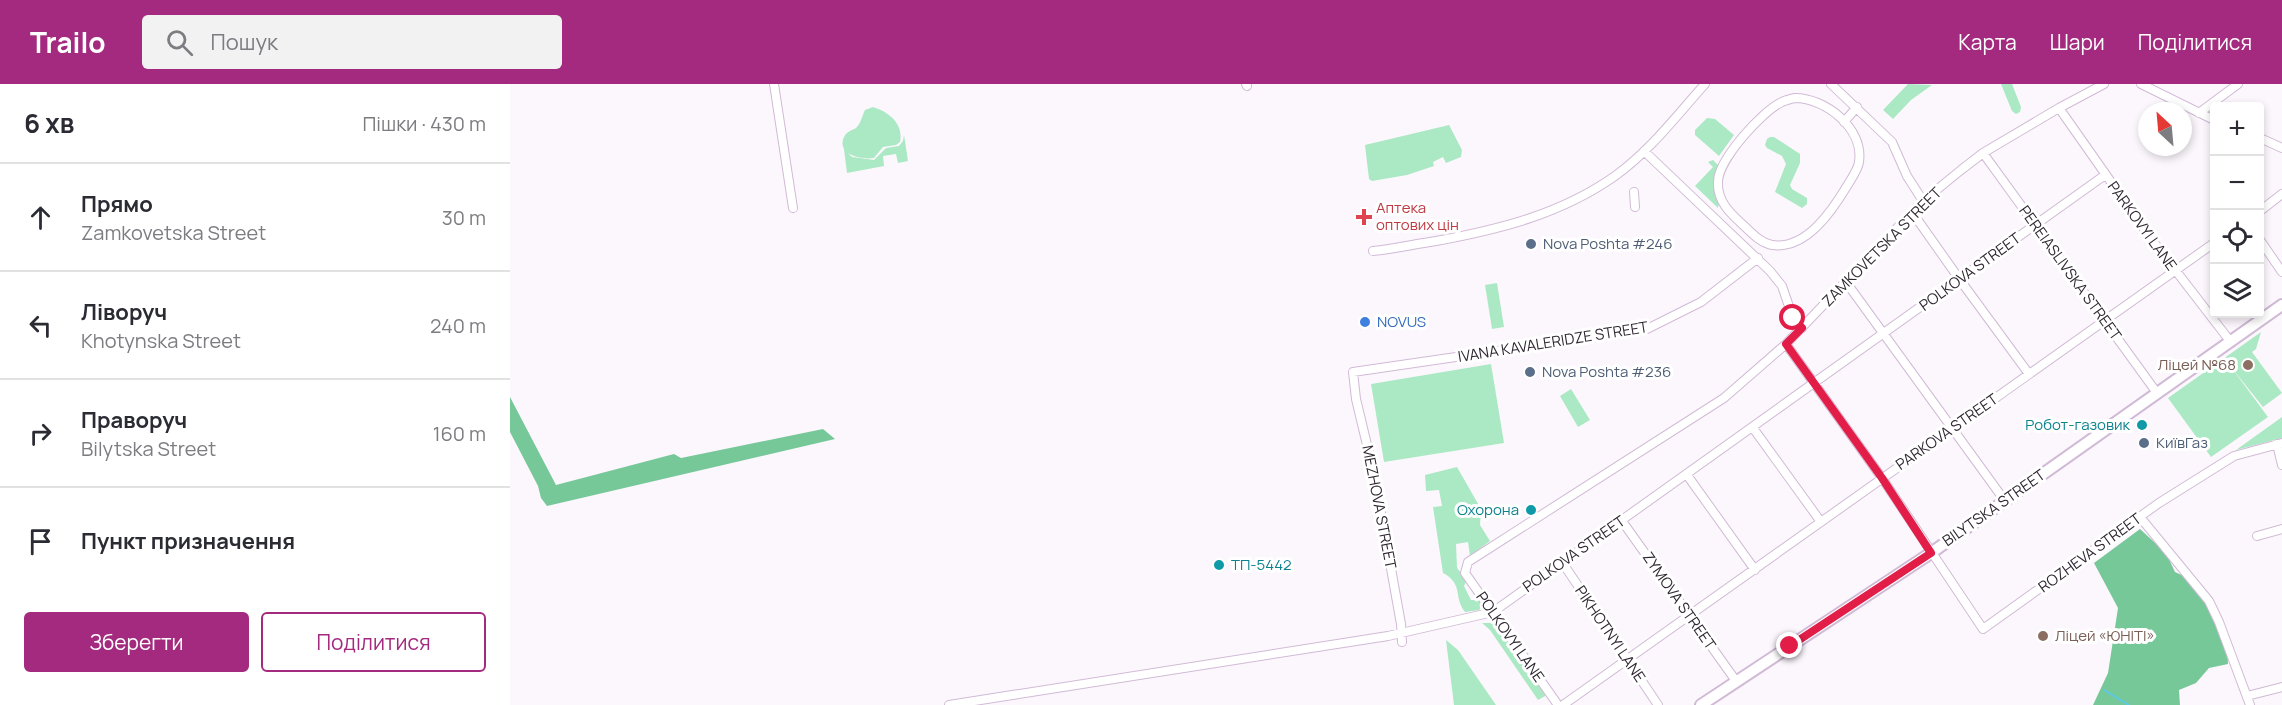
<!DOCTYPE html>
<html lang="uk">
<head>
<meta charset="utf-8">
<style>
  body { margin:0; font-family:Manrope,sans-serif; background:#f2f2f3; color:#2b2b33 }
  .controls { position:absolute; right:18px; top:18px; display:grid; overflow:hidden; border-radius:6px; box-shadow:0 3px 9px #0003 }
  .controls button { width:54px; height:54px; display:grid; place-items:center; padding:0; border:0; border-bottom:2px solid #e1e1e2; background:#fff; color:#2b2b33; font:30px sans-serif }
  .compass { position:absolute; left:1628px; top:18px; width:54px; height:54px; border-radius:50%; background:#fff; box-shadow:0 3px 9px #0003; rotate:334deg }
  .stop { position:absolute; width:18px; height:18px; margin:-14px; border:4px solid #e11d48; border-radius:50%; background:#fff }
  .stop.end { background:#e11d48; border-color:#fff; box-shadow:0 2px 6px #0008 }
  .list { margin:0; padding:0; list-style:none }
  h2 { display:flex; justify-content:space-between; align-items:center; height:78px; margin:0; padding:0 24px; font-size:26px }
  h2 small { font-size:20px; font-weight:400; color:#7c7c81 }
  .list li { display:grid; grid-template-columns:39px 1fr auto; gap:18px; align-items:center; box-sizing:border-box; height:108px; padding:0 24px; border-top:2px solid #e1e1e2 }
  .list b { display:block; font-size:22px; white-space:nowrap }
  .list p { margin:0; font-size:20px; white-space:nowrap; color:#7c7c81 }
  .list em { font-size:20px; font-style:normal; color:#7c7c81 }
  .actions { display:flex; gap:12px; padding:18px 24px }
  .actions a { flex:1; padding:14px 0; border:2px solid #a42a7f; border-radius:6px; text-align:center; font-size:21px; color:#a42a7f }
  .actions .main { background:#a42a7f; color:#fff }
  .icon { flex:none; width:33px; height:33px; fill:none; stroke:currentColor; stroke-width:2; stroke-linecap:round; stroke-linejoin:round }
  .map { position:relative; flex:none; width:1772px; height:621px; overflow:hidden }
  header { display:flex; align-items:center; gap:36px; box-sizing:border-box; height:84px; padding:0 30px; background:#a42a7f; color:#fff }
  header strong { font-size:28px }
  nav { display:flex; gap:33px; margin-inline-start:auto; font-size:21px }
  .search { width:420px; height:54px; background:#f2f2f3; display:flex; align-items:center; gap:15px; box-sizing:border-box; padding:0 21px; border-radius:6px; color:#7c7c81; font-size:22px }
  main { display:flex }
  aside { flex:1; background:#fff }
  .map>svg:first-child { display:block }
  .green { fill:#aae9c3 }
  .forest { fill:#76c899 }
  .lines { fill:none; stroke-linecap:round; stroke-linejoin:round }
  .stream { stroke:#5dc9e5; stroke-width:2 }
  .minor-casing { stroke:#d1bad6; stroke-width:10 }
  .secondary-casing { stroke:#d1bad6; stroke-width:14 }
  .minor { stroke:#fff; stroke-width:8 }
  .secondary { stroke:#fff; stroke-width:10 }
  .route { stroke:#e11d48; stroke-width:8 }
  .health-dot { fill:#e0444e; stroke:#fff; stroke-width:2 }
  .service-dot { fill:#5c6f8a; stroke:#fff; stroke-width:2 }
  .shop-dot { fill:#3f7fe0; stroke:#fff; stroke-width:2 }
  .education-dot { fill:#8d6e63; stroke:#fff; stroke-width:2 }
  .culture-dot { fill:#0f9aa8; stroke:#fff; stroke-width:2 }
  .labels { text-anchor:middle; stroke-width:6; stroke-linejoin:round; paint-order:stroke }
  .health-label { font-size:15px; fill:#be3a42; stroke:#fff; text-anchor:start }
  .street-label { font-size:15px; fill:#302732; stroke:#fff }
  .service-label { font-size:15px; fill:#4e5e75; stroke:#fff; text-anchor:start }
  .shop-label { font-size:15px; fill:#366cbe; stroke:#fff; text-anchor:start }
  .education-label { font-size:15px; fill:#785e54; stroke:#fff; text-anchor:end }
  .culture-label { font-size:15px; fill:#0d838f; stroke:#fff; text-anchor:end }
</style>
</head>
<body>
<header>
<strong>Trailo</strong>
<div class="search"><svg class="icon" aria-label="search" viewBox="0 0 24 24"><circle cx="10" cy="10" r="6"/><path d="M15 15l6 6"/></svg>Пошук</div>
<nav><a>Карта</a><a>Шари</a><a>Поділитися</a></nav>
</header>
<main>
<aside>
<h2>6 хв<small>Пішки · 430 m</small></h2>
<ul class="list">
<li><svg class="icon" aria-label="ahead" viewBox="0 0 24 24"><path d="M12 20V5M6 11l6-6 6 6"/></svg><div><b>Прямо</b><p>Zamkovetska Street</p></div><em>30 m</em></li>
<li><svg class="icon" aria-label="left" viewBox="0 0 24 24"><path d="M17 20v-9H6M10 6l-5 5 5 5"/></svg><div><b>Ліворуч</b><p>Khotynska Street</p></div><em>240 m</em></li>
<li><svg class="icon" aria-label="right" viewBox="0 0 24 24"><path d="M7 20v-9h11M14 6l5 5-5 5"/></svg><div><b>Праворуч</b><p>Bilytska Street</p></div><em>160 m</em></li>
<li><svg class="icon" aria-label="arrive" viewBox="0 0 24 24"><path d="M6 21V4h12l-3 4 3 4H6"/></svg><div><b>Пункт призначення</b></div></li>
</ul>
<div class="actions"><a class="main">Зберегти</a><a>Поділитися</a></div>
</aside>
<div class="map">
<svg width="1772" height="621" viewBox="0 0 1772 621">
  <rect width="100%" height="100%" fill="#fcf7fd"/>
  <path class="green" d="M1398,0L1422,1L1401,16L1383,35L1373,26Z
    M1491,0H1502L1511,23L1510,28L1506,30L1502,27Z
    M363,23C379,28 394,40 390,58L386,61L373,63L364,74C352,76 326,71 334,53C337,47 341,47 346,44C351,39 352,32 355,26Z
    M1197,34L1205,35L1224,51L1209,72L1185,51V46Z
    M939,41L952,66L951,73L936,79L933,73L923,78L924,82L897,91L862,97L859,95L855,61Z
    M394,51L398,77L388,79L386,70L373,72L374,82L337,89L334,65L342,73L364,76L376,64L389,62L393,57Z
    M1260,53H1264L1290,70V79L1280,101L1282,105L1297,114V120L1292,124L1265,108L1276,80L1272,72L1257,64L1255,61L1257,55Z
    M1203,76L1209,82C1202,95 1203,106 1209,119L1208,124L1185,102L1203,83L1198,78Z
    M987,199L994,243L982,245L975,201Z
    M1751,248L1746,265L1742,268L1772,309L1753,323L1721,283L1758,333L1701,373L1658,314Z
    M981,280L994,359L874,378L861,300Z
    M1061,305L1080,336L1068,343L1050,312Z
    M1772,333V354L1726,366Z
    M947,383L971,425L970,441L980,457L960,472L958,458L946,460L947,484L957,496L954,502L961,516H970L973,521L969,526L955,528C943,513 954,500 933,489L923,423L932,422L929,406L916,407L915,391Z
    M972,539H981L987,542L1037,611L1028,616L980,546Z
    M936,556L948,566L986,621H944Z"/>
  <path class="forest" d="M0,313L46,401L164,370L171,374L313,345L325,355L37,422L31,414L28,402L0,348Z
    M1630,445L1656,469L1665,488L1678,494L1697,519L1717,564L1718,580L1699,584L1686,599L1669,606L1670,621H1583L1598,589L1608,524L1584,479Z"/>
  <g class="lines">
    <path class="stream" d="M1594,606L1619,621"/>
    <defs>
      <path id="minor" d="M264,0L283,124
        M736,0L737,2
        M1321,0L1382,58L1397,92L1413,117
        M1631,0L1704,36
        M1285,14C1315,14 1354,44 1349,78C1348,86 1341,95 1337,102C1322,127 1296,166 1262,161C1250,159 1241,148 1232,140C1220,129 1207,117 1208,98C1208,76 1252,27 1272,18C1276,16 1280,15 1285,14Z
        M1549,24L1639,152L1720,257
        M1689,29L1728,0
        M1334,38L1347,23
        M1750,54L1772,64
        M1134,67L1260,187L1272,202L1283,234L1292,244
        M1473,69L1647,309
        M1124,108L1125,123
        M1750,127L1772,110
        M1402,128L1450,196L1519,290
        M1750,156L1772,188
        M863,167C884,165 905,160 926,157C991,145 1051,130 1105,92C1140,67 1167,31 1195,0
        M1336,198L1495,417
        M1276,260L1372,394L1473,545L1649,419L1724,372L1772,359
        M1243,344L1311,438
        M1767,360L1772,381
        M1177,391L1245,486
        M1630,433L1699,517L1709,538L1740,621
        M1112,437L1226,597
        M1747,452L1772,445
        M1052,478L1148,621
        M892,558L891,540L864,390L846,315L843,288L1137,245L1191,218L1248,174
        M1737,612L1772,603
        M439,621L878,552L983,528L1595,91
        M1048,621L955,489L958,478L1214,314L1276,260L1413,117L1451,86L1473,69L1549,24L1594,0
        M1053,621L1704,159"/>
      <path id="secondary" d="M1191,621L1421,469L1772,221"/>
    </defs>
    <use href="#minor" class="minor-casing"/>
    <use href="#secondary" class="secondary-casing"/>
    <use href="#minor" class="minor"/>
    <use href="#secondary" class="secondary"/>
  </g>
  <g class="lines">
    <path class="route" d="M1280,562L1421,469L1372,394L1276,260L1292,244L1283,234"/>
  </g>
  <path class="health-dot" d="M851 124h6v6h6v6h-6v6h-6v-6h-6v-6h6z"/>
  <g class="service-dot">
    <circle cx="1021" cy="160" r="6"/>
    <circle cx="1020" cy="288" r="6"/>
    <circle cx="1634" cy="359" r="6"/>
  </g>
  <circle class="shop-dot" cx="855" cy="238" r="6"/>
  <g class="education-dot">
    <circle cx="1738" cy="281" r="6"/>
    <circle cx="1533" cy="552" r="6"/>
  </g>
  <g class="culture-dot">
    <circle cx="1632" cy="341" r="6"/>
    <circle cx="1021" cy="426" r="6"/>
    <circle cx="709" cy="481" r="6"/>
  </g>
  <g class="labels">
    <g class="health-label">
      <text x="866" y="129">Аптека<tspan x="866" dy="17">оптових цін</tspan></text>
    </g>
    <g class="street-label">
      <text transform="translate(1632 142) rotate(54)" y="5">PARKOVYI LANE</text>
      <text transform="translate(1372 163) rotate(-45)" y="5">ZAMKOVETSKA STREET</text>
      <text transform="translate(1460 188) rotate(-36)" y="5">POLKOVA STREET</text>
      <text transform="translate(1560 189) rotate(54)" y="5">PEREIASLIVSKA STREET</text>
      <text transform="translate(1043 258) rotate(-9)" y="5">IVANA KAVALERIDZE STREET</text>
      <text transform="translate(1437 348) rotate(-35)" y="5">PARKOVA STREET</text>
      <text transform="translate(869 423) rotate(79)" y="5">MEZHOVA STREET</text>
      <text transform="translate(1484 424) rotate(-35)" y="5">BILYTSKA STREET</text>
      <text transform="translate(1580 469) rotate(-36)" y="5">ROZHEVA STREET</text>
      <text transform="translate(1064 470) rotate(-35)" y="5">POLKOVA STREET</text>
      <text transform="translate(1169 517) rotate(55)" y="5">ZYMOVA STREET</text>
      <text transform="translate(1100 550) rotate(56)" y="5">PIKHOTNYI LANE</text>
      <text transform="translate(1000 553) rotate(55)" y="5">POLKOVYI LANE</text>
    </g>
    <g class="service-label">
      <text x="1033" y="165">Nova Poshta #246</text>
      <text x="1032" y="293">Nova Poshta #236</text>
      <text x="1646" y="364">КиївГаз</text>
    </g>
    <g class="shop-label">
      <text x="867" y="243">NOVUS</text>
    </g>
    <g class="education-label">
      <text x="1726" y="286">Ліцей №68</text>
      <text x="1545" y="557" text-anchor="start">Ліцей «ЮНІТІ»</text>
    </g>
    <g class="culture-label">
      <text x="1620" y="346">Робот-газовик</text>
      <text x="1009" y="431">Охорона</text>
      <text x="721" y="486" text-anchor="start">ТП-5442</text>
    </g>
  </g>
</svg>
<div class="controls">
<button>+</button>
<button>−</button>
<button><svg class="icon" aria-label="locate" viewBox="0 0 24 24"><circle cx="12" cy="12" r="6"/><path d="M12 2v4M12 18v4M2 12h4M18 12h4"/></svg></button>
<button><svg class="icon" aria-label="layers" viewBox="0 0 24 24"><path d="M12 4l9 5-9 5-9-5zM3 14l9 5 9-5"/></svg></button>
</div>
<svg class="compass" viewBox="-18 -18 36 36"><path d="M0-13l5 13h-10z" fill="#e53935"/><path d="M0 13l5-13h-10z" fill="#7c7c81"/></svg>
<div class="stop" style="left:1283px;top:234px"></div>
<div class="stop end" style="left:1280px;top:562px"></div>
</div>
</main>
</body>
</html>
